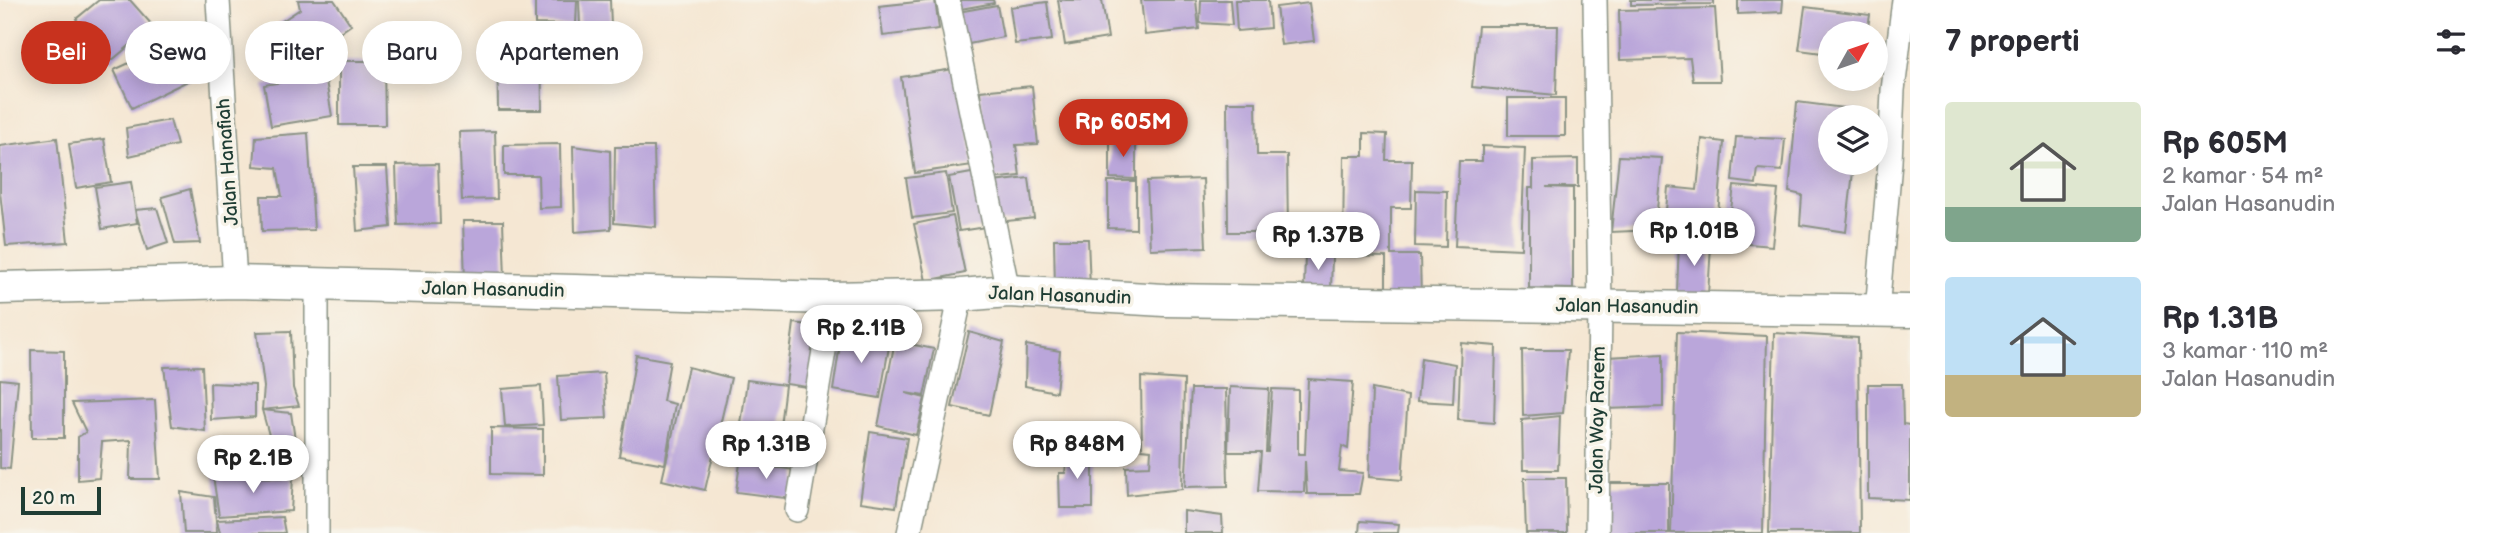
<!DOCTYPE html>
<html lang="id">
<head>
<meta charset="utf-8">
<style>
  :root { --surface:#fff; --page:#f7f7f7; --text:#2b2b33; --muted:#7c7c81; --accent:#c8321e }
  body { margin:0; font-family:"Balsamiq Sans",sans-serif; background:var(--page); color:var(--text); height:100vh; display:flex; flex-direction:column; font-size:26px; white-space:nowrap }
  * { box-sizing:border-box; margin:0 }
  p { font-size:23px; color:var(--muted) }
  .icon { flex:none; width:38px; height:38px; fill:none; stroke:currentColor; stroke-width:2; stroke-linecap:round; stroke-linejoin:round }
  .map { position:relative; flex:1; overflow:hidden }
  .side { display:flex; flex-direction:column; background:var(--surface); width:595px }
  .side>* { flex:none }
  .banner { position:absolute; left:21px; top:21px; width:665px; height:63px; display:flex; gap:14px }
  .needle { width:46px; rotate:50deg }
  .fabs { position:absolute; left:1818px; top:21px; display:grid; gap:14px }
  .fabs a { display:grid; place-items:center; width:70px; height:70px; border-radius:50%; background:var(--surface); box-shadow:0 4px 18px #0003; font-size:35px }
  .scale { position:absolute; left:21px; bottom:18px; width:80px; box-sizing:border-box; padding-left:7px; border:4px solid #1f3d34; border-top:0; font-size:19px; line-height:24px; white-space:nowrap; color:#1f3d34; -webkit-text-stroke:5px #f7f3e8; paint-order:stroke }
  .price { position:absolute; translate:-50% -60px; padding:0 16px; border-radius:24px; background:#fff; color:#222; font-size:23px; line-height:46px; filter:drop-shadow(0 2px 4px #0008) }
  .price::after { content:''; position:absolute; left:50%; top:42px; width:21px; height:16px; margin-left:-10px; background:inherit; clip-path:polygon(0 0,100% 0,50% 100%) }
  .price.active { background:var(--accent); color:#fff }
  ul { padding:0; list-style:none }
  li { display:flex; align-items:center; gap:21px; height:175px; padding:0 35px }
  li span { display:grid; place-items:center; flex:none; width:196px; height:140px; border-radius:7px; color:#555 }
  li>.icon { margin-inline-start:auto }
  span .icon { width:84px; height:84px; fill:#fffc; stroke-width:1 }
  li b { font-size:30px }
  h2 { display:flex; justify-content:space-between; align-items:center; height:84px; padding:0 35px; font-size:30px }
  .tag { padding:0 24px; border-radius:32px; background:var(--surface); box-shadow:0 4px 18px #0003; font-size:24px; line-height:63px }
  .tag.active { background:var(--accent); color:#fff }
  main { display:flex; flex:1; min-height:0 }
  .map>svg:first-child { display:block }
</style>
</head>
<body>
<main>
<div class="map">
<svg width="1910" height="533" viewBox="0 0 1910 533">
  <rect width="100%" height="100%" fill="#f7f3e8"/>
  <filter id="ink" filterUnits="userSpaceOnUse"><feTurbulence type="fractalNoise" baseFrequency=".0143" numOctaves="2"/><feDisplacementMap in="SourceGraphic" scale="14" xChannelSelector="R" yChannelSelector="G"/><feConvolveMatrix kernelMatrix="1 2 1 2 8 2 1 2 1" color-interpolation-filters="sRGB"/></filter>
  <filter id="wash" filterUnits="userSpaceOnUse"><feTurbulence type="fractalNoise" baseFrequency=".00686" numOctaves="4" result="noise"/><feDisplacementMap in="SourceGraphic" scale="28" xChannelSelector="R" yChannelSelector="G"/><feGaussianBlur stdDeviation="1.57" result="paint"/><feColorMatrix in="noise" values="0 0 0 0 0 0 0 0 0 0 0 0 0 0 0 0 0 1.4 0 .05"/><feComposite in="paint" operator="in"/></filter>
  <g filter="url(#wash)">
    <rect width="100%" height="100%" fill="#f5e7d3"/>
    <g id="blocks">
      <path fill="#baa6da" d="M99,0H130L153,26L111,61L76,19Z
        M298,0H334L351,25L294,64L270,29L300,9Z
        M535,0H577L576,25L535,24Z
        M579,0H610L611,26L580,27Z
        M935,0L939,29L883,36L879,6Z
        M953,0H993L994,3L955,10Z
        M1058,0H1102L1108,38L1065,45Z
        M1141,0H1196L1199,29L1145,35Z
        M1201,0H1230L1232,25L1200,23Z
        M1235,0H1268L1270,28L1237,31Z
        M1631,0H1714V4L1631,5Z
        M1738,0H1783L1782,12L1738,14Z
        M1047,2L1052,40L1015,44L1010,7Z
        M1309,3L1314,41L1281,45L1276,7Z
        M997,5L1003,37L964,45L958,12Z
        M1805,7L1870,15L1867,33H1830V54L1799,50Z
        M1715,8L1720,81H1693L1690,58L1620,60L1619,10Z
        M1478,26H1558L1556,95L1472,87Z
        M541,34L542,110H498L497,35Z
        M179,40L196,77L132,108L114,70Z
        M339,61H384L385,125H339Z
        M960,68L973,165L915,173L901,77Z
        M325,75L332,116L271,126L264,85Z
        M1032,86L1038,144L1016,145L1020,176L990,179L980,91Z
        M1508,98H1565V136H1508Z
        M1227,102H1256L1257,155H1287L1288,232H1228Z
        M1797,102L1860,110L1859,117H1830V163H1854L1846,232L1800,225L1802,195L1789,192Z
        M170,120L177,145L129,156L126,128Z
        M495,131L497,199L462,200L459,132Z
        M308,133L314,230L262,231L261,196H282L277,168L254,166L256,137Z
        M1364,133L1387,134L1386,160H1412L1411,208H1391V255H1420L1421,299H1386V257L1343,256L1344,156H1364Z
        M1736,137L1785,139L1782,171L1758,169L1756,184L1732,181Z
        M57,138L68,242L6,246L0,192V146Z
        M104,139L111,182L76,188L69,144Z
        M1110,139H1136V179L1110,178Z
        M1702,139L1724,142L1716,239L1664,235L1668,187L1697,190Z
        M560,144L561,207L539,208L538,175H504V145Z
        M573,146L610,151L611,229L575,232Z
        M1482,146L1525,148L1521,249L1455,246L1459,161H1482Z
        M615,147H654L656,227L614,223Z
        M1619,156L1662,158L1655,230L1611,232Z
        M1578,159V187H1546L1573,188V289L1529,288V188H1533V160Z
        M438,164L440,224L398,225L396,165Z
        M353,167H387L391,227L357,231Z
        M977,172L986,227L959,231L949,177Z
        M946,173L952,213L912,218L906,178Z
        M1029,178L1034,218L998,222L993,182Z
        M1203,179L1206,247L1150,249L1147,181Z
        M1108,181H1136V229L1108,228Z
        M131,182L137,223L102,229L95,187Z
        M1734,186L1778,190L1772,246L1727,242Z
        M190,189L200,243L175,244L162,197Z
        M1416,190L1447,191L1446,247L1415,246Z
        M157,208L168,243L147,250L135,210Z
        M953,216L965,273L926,281L914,224Z
        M463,221H503L505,279L465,280Z
        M1054,239H1088L1090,288L1055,289Z
        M1679,242L1711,245L1708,295L1677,292Z
        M1305,254L1332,255L1331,290H1304Z
        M794,323L822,327L814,388L786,384Z
        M291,331L293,388L299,406L262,410L264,387L257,332Z
        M842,332L890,341L880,398L833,390Z
        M969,332L1004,342L989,415L952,407Z
        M1677,332L1767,336L1763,533H1671Z
        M1774,333L1858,338L1860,533H1769Z
        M895,341L934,349L924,396L906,393L925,398L916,435L878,426Z
        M1461,343L1496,346L1494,423L1458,420Z
        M1026,345L1060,351L1056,392L1025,386Z
        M31,350L64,351V438H32Z
        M1522,350H1568L1563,413L1523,416Z
        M1663,354V407L1605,409L1607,357Z
        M636,355L670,361L663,401L675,404L665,464L619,456Z
        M1421,358L1455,364L1453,403L1417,401Z
        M202,366L205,431L172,426L164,367Z
        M688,367L731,378L705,490L662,480Z
        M604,373L607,418L561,420L558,376Z
        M1141,377L1184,380L1182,489L1127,495L1126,467L1150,466L1151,450L1142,449Z
        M0,379L18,381L10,469L0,468Z
        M1308,379L1353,382L1348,449L1342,446L1339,471L1363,473L1359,494H1307L1305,461L1304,492L1258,491L1261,452H1228L1230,387L1269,389L1266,452H1268L1272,389L1298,390V454H1305Z
        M747,380L785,385L776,459L737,454Z
        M210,383L255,385V417L211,420Z
        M1868,384H1902L1903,424L1910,425V500L1868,498Z
        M541,386L543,425L505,427L502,389Z
        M1191,389H1226L1228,486L1185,487Z
        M1372,389L1408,396L1402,480L1369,477Z
        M155,400L160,479H130L131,440L102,442L99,478L78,480V437L86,432L72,403Z
        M262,410L291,413L296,446L274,453Z
        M1560,416L1558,470H1523L1522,420Z
        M491,428L543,429V475L491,474Z
        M870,432L907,438L896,507L860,502Z
        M1068,450L1093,452V508H1060L1059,473H1065Z
        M740,463L796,470L793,499L736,492Z
        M213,476L293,478L291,511L219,516Z
        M1524,478H1566L1567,533H1526Z
        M1604,483H1669V533H1605Z
        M181,492L214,497L217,533H184Z
        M1184,511L1222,516L1223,533H1184Z
        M282,517L285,533H220L217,520Z
        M1360,521L1399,524L1398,533H1359Z"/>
    </g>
  </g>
  <g filter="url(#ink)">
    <use href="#blocks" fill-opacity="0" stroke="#8a9284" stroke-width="2"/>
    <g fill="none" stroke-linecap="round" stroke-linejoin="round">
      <defs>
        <path id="street" d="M218,0L235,282
          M948,0L1008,291
          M1595,0L1600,306L1597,533
          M1877,311L1890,162L1893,90L1904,0
          M797,510L833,298
          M317,533V285
          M909,533L961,295"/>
        <path id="secondary" d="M0,288L235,282L833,298L961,295L1008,291L1164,300L1910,311"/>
      </defs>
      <use href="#street" stroke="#8a9284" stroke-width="26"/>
      <use href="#secondary" stroke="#8a9284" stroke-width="35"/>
      <use href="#street" stroke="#fff" stroke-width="23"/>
      <use href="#secondary" stroke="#fff" stroke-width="32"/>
    </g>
  </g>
  <g text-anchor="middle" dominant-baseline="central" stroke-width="7" stroke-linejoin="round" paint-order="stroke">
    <g font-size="19" fill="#1f3d34" stroke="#f7f3e8">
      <text transform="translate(228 162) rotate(-94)">Jalan Hanafiah</text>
      <text transform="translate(493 290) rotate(1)">Jalan Hasanudin</text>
      <text transform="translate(1060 296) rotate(2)">Jalan Hasanudin</text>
      <text transform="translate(1627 307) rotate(1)">Jalan Hasanudin</text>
      <text transform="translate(1598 420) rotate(-89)">Jalan Way Rarem</text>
    </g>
  </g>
</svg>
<div class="fabs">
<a><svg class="needle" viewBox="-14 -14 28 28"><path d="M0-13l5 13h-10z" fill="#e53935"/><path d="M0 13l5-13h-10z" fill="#7c7c81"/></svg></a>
<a><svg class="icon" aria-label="layers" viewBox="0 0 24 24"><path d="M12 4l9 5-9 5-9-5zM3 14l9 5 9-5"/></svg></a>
</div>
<div class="scale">20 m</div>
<b class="price active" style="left:1123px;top:159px">Rp 605M</b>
<b class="price" style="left:1694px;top:268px">Rp 1.01B</b>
<b class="price" style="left:1318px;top:272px">Rp 1.37B</b>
<b class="price" style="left:861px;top:365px">Rp 2.11B</b>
<b class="price" style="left:766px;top:481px">Rp 1.31B</b>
<b class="price" style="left:1077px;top:481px">Rp 848M</b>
<b class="price" style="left:253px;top:495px">Rp 2.1B</b>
<div class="banner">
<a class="tag active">Beli</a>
<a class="tag">Sewa</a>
<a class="tag">Filter</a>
<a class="tag">Baru</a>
<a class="tag">Apartemen</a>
</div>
</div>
<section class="side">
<h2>7 properti<svg class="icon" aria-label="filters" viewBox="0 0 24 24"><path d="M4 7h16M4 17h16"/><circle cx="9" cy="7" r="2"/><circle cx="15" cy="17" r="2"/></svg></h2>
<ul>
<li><span style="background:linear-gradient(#dfe7d0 75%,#7fa58c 0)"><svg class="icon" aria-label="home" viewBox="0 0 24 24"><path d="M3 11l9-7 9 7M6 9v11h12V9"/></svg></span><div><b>Rp 605M</b><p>2 kamar · 54 m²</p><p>Jalan Hasanudin</p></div></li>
<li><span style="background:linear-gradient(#bfe0f5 70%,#c2b280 0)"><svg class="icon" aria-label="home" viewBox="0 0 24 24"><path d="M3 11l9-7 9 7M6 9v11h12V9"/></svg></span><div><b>Rp 1.31B</b><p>3 kamar · 110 m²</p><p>Jalan Hasanudin</p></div></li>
</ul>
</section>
</main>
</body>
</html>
